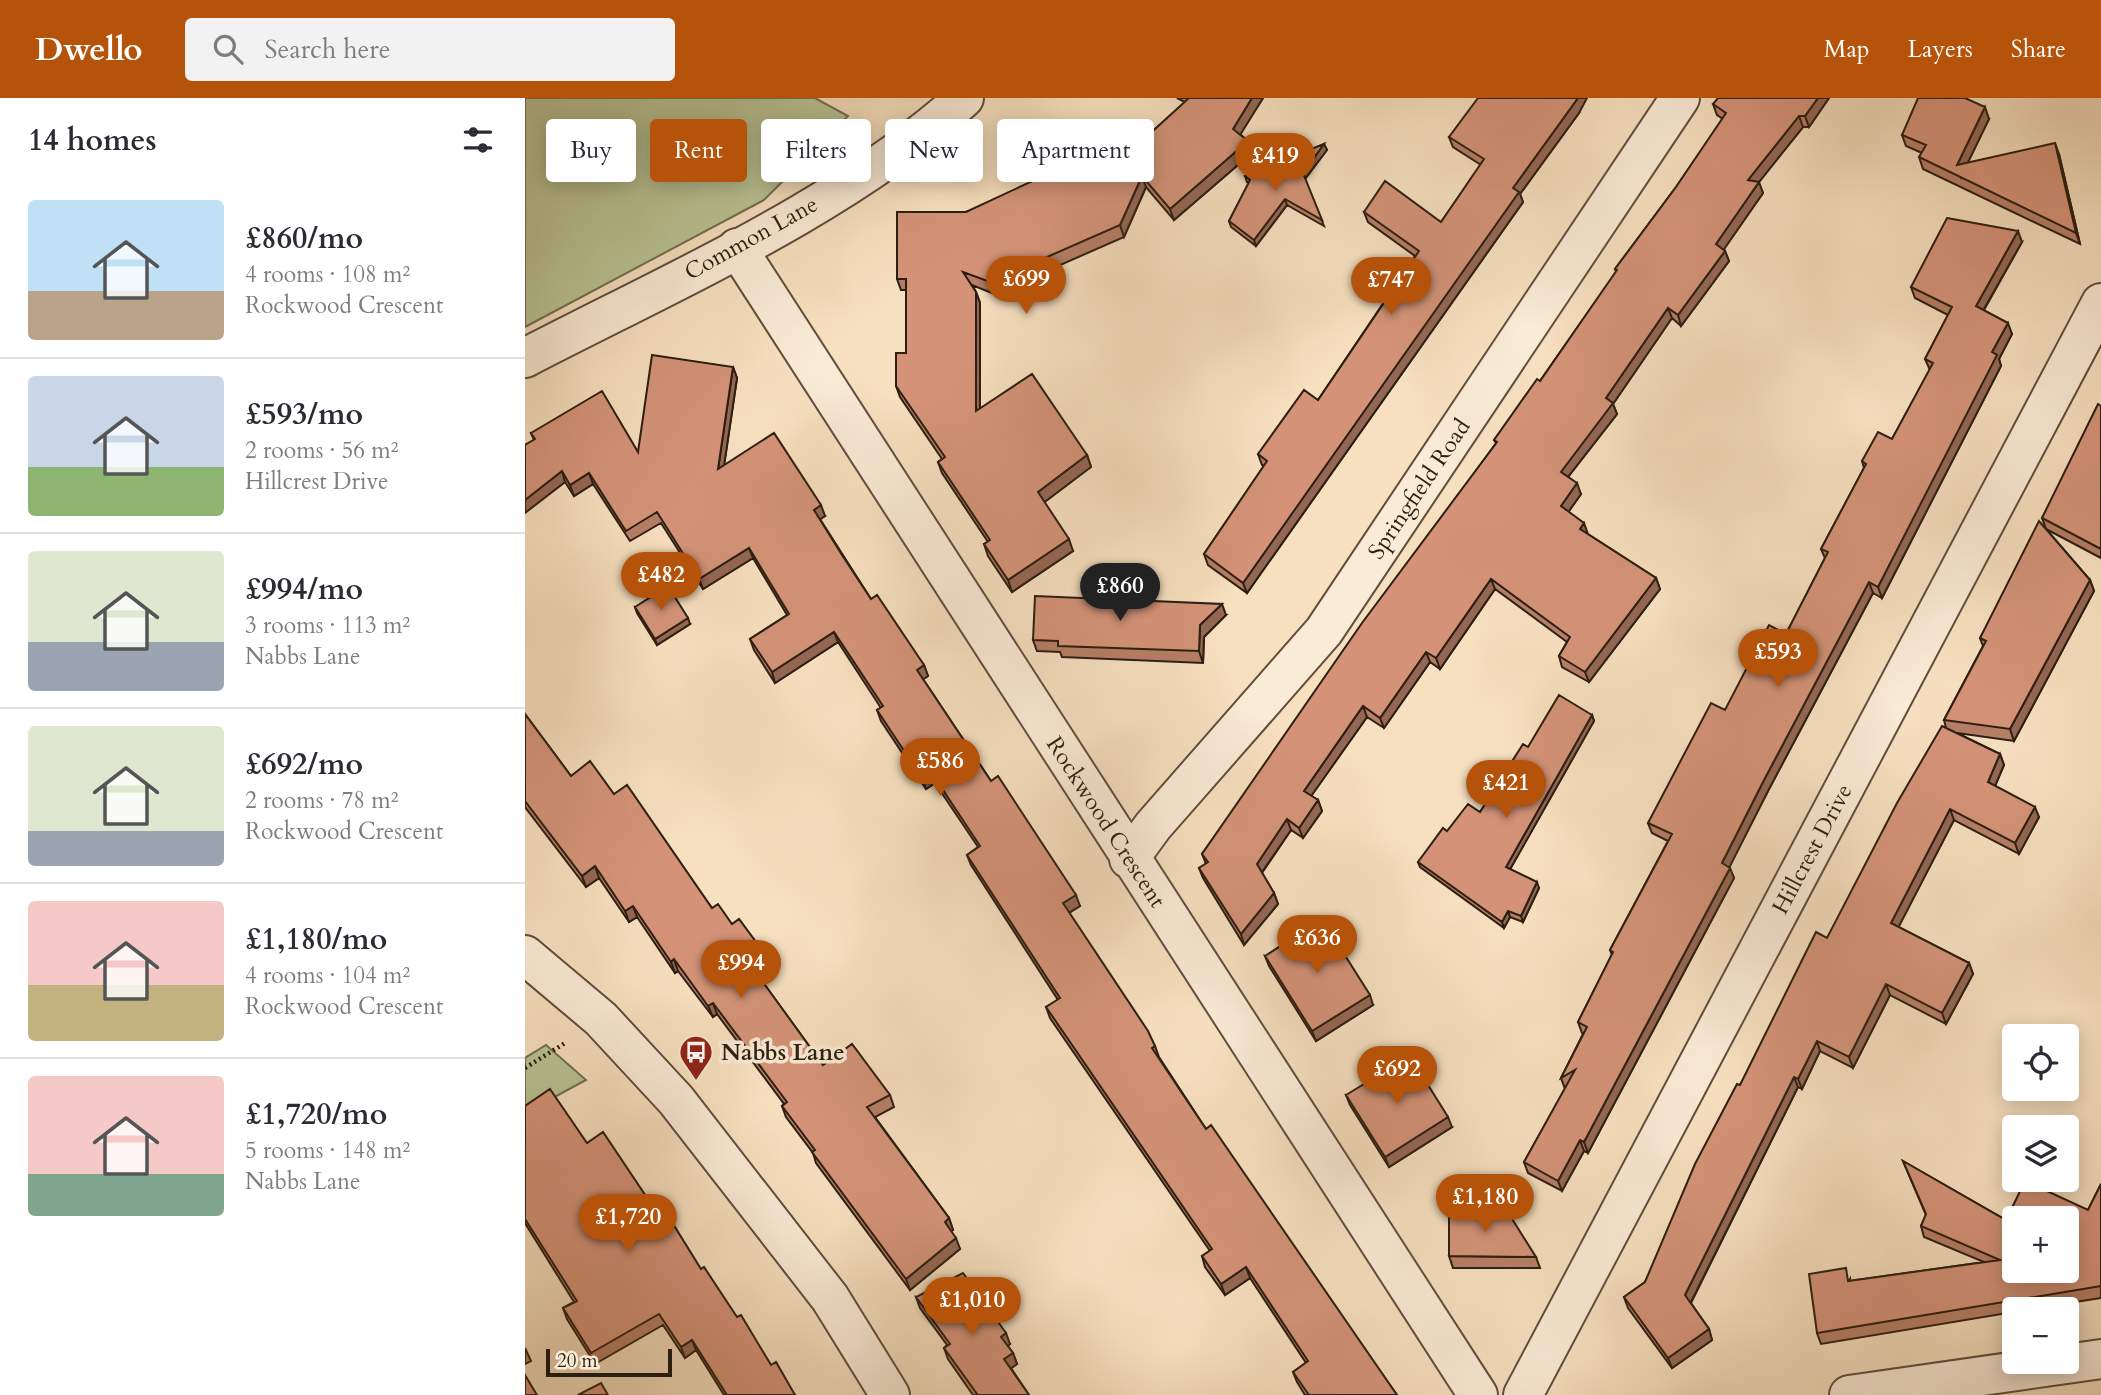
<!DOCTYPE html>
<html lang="en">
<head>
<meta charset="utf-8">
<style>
  :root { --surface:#fff; --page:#f2f2f3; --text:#2b2b33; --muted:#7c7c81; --line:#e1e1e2; --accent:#b45309 }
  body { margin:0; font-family:Cardo,serif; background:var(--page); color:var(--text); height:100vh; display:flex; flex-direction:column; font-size:26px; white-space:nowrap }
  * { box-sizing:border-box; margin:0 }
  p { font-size:23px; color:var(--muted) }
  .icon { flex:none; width:38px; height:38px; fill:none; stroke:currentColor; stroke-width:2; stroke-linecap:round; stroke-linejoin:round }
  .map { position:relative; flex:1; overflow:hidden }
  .panel { display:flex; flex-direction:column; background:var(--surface); width:525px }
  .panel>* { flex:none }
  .guide { position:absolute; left:21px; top:21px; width:665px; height:63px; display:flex; gap:14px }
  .fabs { position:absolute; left:1477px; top:926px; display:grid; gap:14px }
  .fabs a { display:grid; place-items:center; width:77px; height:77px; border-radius:7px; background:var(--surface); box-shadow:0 4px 18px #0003; font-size:35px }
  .scale { position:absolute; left:21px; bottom:18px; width:126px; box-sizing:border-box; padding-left:7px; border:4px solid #2c1e11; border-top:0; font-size:19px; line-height:24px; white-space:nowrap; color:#2c1e11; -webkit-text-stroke:5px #faebd6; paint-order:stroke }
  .price { position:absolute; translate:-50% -60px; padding:0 16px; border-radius:24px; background:var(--accent); color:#fff; font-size:23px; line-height:46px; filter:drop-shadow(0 2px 4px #0008) }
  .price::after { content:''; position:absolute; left:50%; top:42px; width:21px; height:16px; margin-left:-10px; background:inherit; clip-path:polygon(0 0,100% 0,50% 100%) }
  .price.on { background:#222; color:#fff }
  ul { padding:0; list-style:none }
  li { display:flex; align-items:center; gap:21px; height:175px; padding:0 28px }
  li+li { border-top:2px solid var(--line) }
  li span { display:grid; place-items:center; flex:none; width:196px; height:140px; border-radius:7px; color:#555 }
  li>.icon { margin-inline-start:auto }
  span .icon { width:84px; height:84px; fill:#fffc; stroke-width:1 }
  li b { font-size:30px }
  h2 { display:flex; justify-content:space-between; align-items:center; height:84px; padding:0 28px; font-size:30px }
  .chip { padding:0 24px; border-radius:7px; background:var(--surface); box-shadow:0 4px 18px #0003; font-size:24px; line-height:63px }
  .chip.on { background:var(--accent); color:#fff }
  header { display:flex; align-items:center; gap:42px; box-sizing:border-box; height:98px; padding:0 35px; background:var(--accent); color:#fff }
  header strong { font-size:33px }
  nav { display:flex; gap:38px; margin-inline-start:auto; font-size:24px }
  .search { width:490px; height:63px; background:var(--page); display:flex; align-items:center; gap:18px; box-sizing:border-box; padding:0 24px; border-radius:7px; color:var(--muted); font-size:26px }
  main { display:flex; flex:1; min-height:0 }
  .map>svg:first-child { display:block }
</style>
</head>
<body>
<header>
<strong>Dwello</strong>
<div class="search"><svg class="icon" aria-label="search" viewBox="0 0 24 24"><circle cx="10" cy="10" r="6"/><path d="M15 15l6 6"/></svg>Search here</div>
<nav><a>Map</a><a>Layers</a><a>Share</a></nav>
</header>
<main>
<section class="panel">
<h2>14 homes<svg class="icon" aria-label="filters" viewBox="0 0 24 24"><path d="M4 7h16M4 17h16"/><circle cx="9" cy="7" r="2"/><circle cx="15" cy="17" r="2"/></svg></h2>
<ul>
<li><span style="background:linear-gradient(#bfe0f5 65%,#b9a48a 0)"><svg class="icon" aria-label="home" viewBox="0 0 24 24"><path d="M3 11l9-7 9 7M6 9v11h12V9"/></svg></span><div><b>£860/mo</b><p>4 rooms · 108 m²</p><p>Rockwood Crescent</p></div></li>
<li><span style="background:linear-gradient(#c9d6e8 65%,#8fb573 0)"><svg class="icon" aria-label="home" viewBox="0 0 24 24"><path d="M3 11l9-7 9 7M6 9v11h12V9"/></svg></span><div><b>£593/mo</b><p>2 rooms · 56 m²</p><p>Hillcrest Drive</p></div></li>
<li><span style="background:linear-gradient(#dfe7d0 65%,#9aa5b1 0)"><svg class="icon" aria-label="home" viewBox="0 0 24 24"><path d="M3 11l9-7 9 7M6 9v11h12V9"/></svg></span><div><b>£994/mo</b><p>3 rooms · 113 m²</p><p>Nabbs Lane</p></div></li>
<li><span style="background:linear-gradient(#dfe7d0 75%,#9aa5b1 0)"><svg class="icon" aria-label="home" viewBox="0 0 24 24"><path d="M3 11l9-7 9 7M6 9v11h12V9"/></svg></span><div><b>£692/mo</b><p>2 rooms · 78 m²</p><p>Rockwood Crescent</p></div></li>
<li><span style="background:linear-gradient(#f6c9c9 60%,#c2b280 0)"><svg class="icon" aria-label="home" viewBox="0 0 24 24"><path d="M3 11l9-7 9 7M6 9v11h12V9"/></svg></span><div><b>£1,180/mo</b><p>4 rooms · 104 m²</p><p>Rockwood Crescent</p></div></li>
<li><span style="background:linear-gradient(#f6c9c9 70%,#7fa58c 0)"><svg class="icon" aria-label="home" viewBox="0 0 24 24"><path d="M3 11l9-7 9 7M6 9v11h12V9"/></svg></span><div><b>£1,720/mo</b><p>5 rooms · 148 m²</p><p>Nabbs Lane</p></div></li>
</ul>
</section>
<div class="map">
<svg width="1576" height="1297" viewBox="0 0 1576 1297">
  <rect width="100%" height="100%" fill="#f7e0c0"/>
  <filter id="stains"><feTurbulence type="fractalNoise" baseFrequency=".00286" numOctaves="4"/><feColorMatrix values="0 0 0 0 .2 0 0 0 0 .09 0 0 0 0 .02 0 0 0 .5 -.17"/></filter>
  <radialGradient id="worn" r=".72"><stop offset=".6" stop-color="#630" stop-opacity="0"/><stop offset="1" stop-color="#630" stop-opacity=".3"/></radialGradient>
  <path fill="#b9c395" stroke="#727053" stroke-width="2" d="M0,0H290L323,18L239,102L0,229Z
    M21,947L61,982L0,1015V960Z"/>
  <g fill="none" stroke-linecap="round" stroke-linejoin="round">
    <defs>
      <path id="minor" d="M212,150L953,1297
        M604,761L628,728L799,533L1155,0
        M998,1297L1576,205
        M1324,1297L1576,1261"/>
      <path id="tertiary" d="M0,260C144,185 319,109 439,0
        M0,857L76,921L151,1002L305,1200L365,1297"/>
    </defs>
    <use href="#minor" stroke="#5f4e3d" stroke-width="42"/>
    <use href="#tertiary" stroke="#5f4e3d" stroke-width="42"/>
    <path stroke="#2c1e11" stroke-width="4.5" stroke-dasharray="2 3.5" stroke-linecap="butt" d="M0,970L40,945"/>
    <use href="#minor" stroke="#faebd6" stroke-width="38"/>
    <use href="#tertiary" stroke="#faebd6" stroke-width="38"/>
  </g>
  <path fill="#b67e67" stroke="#2c1e11" stroke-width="2" d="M652,0H738L715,36L723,43L728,54L649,122L621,89L599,139L469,196L447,187L451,194L455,205V311L562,357L566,369L519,404L548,453L487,494L463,458L459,446L463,444L417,375L413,364L417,361L375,299L371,288L381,255V192H376L372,181L441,114L596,62L660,4Z
    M1304,0L1284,29H1278L1233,84L1238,95L1198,152L1200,153L1204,163L1156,228L1147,220L1088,306L1092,316L1043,379L1056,396L1043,414L1063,436L1131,480L1135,491L1064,584L1037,569L1034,558L1042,544L970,491L915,571L905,564L859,630L842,619L786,698L793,702L797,713L778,740L766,732L737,775L749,795L753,806L719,847L678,780L674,770L681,766L677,756L971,345L969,342L1015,283L1091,174L1090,171L1151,89L1198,21L1192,17L1188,6Z
    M1054,15L995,96L998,104L722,495L683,467L679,456L739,368L737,367L733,356L793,302L890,158L843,124L839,114L916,124L956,67L928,49L924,39Z
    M1464,21L1442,65L1534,56L1555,146L1398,71L1394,59L1397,55L1381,48L1377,37Z
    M799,46L802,52L780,81L799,128L762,107L731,148L706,129L704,123L724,85L722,84L720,78Z
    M1497,144L1459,212L1487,236L1474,261L1476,268L1357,500L1348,495L1243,693L1204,769L1209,780L1063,1055L1059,1053L1037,1093L1003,1075L999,1064L1040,991L1036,980L1058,936L1057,935L1053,924L1087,857L1085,852L1143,743L1127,735L1123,725L1200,612L1261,536L1300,460L1296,451L1339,370L1337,363L1367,341L1405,272L1400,261L1423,217L1390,200L1386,189Z
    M208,269L212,280L199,367L300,418L295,421L346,501L399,567L403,578L398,581L466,683L555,808L544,815L630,948L634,959L681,1031L872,1297H780L772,1284L768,1274L781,1265L725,1180L700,1197L680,1169L677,1158L685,1153L525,920L521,909L533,902L446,767L442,757L453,749L410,685L401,691L356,623L352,612L356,610L313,544L250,585L229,552L225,541L262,517L228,460L178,491L136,425L105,443L68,386L49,398L40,384L9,342L6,335L113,354Z
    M1576,308V460L1521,431L1565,482L1569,493L1489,643L1432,635L1475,656L1479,667L1470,688L1514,719L1494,756L1429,722L1373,829L1444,865L1448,876L1421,926L1365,897L1328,970L1295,953L1277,991L1273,989L1166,1205L1184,1231L1187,1242L1147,1270L1103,1210L1099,1199L1120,1184L1215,987L1302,840L1421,630L1419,622L1458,548L1455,540L1521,431L1517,420Z
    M110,509L165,526L132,547L112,515Z
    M701,517L679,539L678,565L537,559L535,554L512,553L508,542Z
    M0,616L46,678L89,696L187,810L234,848L238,859L226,868L298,967L365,997L369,1009L350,1019L424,1120L428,1132L426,1133L435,1151L385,1192L291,1065L288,1055L261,1019L257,1008L259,1006L192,916L188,919L153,873L150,875L112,819L104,824L74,780L61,789L0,709Z
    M1067,617L1069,623L985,771L1014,790L998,824L985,819L979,830L895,769L893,764L922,733L955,714L1003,649Z
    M740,858L848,907L791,943L744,868Z
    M821,997L927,1029L864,1069L825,1007Z
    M0,1008L62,1045L139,1125L176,1171L246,1267L270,1297H199L171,1252L160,1260L138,1227L70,1266L42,1221L38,1210L49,1204L0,1125Z
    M1378,1063L1481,1122L1563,1112L1576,1086V1200L1505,1211H1489V1214L1296,1246L1292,1235L1325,1181V1183L1459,1164L1399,1139L1396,1128L1401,1117Z
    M924,1158L1011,1159L1015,1170H928Z
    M391,1199L485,1246L483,1248L488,1255L492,1266L486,1270L504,1297H448L423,1261L419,1250L422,1247L395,1210Z
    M0,1250L6,1263L0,1266Z"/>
  <path fill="#946754" stroke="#2c1e11" stroke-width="2" d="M727,0H738L712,42L708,31Z
    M1053,0H1062L1054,15L995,96L998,104L722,495L718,485L988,90Z
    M1293,0H1304L1284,29L1280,18Z
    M1460,9L1464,21L1436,79L1432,67Z
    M1274,18L1278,29L1227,93L1223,82Z
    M723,43L728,54L649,122L645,111Z
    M1530,45L1534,56L1555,146L1551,135Z
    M799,46L802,52L780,81L778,75Z
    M617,78L621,89L599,139L595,127Z
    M1234,84L1238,95L1195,157L1191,146Z
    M760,101L762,107L731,148L729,142Z
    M1493,133L1497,144L1455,218L1451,208Z
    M1200,153L1204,163L1156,228L1153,217Z
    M451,194L455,205V324L451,313Z
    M1143,210L1147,220L1088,306L1092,316L1039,384L1036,374L1081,300Z
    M1483,225L1487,236L1474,261L1476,268L1357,500L1353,489L1467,254Z
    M208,269L212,280L197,382L193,371Z
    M562,357L566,369L517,406L513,394Z
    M37,373L40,384L0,415V402Z
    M64,375L68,386L49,398L45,387Z
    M1052,385L1056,396L1040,419L1036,408Z
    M296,407L300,418L293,423L289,412Z
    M1059,425L1063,436L1055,431Z
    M544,441L548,453L487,494L483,482Z
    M224,450L228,460L178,491L174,481Z
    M1131,480L1135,491L1064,584L1060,574Z
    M966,481L970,491L915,571L911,560Z
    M1565,482L1569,493L1489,643L1485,631Z
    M1344,484L1348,495L1243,693L1201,776L1197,765L1239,682Z
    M697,506L701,517L679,539L678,565L674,553L675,527Z
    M163,520L165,526L132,547L130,541Z
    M309,534L313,544L250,585L247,574Z
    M901,554L905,564L859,630L855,620Z
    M399,567L403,578L396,583L392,572Z
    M838,608L842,619L782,704L779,693Z
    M1067,617L1069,623L983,775L981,769Z
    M1475,656L1479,667L1467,695L1463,684Z
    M406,674L410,685L401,691L397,680Z
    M793,702L797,713L778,740L774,730Z
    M1510,709L1514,719L1494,756L1490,745Z
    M1425,711L1429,722L1370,836L1366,825Z
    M762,721L766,732L735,777L732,766Z
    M70,768L74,780L61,789L57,778Z
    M1205,770L1209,780L1063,1055L1059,1044Z
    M1012,784L1014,790L998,824L996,818Z
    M749,795L753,806L719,847L716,836Z
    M551,797L555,808L542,816L538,805Z
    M108,808L112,819L104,824L100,813Z
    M983,813L985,819L979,830L977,824Z
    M234,848L238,859L223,870L219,858Z
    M149,861L153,873L150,875L146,864Z
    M1444,865L1448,876L1421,926L1417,915Z
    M1361,886L1365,897L1328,970L1324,959Z
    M845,897L848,907L791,943L787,933Z
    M188,905L192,916L188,919L183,908Z
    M1292,943L1295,953L1277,991L1273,981Z
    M1269,979L1273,989L1164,1208L1160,1197Z
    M923,1019L927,1029L864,1069L860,1059Z
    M1055,1042L1059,1053L1037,1093L1033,1083Z
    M424,1120L428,1132L424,1135L420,1124Z
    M431,1140L435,1151L385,1192L381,1181Z
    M721,1169L725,1180L700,1197L696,1186Z
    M1184,1231L1187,1242L1147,1270L1143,1260Z
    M481,1235L485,1246L480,1250L476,1239Z
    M167,1242L171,1252L160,1260L156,1249Z
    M488,1255L492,1266L484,1272L479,1261Z"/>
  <path fill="#d49378" stroke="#2c1e11" stroke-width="2" fill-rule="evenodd" d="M664,0H727L708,31L723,43L645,111L617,78L595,127L465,184L438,174L451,194V313L507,276L562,357L513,394L544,441L483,482L459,446L465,442L413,364L420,359L371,288V255H381V181H372V114H441L589,45L596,62Z
    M953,0H1053L988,90L994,94L718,485L679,456L742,363L733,356L779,292L793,302L894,153L839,114L860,83L916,124L959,61L924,39Z
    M1193,0H1293L1280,18H1274L1223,82L1234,84L1191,146L1200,153L1153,217L1143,210L1081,300L1088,305L1036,374L1052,385L1036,408L1059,425L1055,431L1131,480L1060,574L1034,558L1045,539L966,481L911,560L901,554L855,620L838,608L779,693L793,702L774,730L762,721L732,766L749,795L716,836L674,770L683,764L677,756L837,525L972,344L969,342L1012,281L1015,283L1092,172L1090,171L1151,89L1201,15L1188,6Z
    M1393,0H1440L1460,9L1432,67L1530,45L1551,135L1394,59L1401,47L1377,37Z
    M799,46L778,75L797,122L760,101L729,142L704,123L725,82L720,78Z
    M1422,120L1493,133L1451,208L1483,225L1467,254L1472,257L1353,489L1344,484L1239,682L1197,765L1205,770L1059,1044L1055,1042L1033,1083L999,1064L1050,972L1036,980L1062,929L1053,924L1088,854L1085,852L1147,736L1123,725L1186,605L1200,612L1244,527L1261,536L1303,454L1296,451L1341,366L1337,363L1353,334L1367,341L1408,265L1400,261L1427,209L1386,189Z
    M127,257L208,269L193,371L249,335L296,407L289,412L317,457L346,501L352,497L399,567L392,572L466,683L473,678L551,797L538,805L623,933L630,948L627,950L681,1031L686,1027L872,1297H784L768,1274L783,1263L721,1169L696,1186L677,1158L687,1151L521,909L535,900L442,757L455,748L406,674L397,680L352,612L358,608L309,534L247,574L225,541L264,516L224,450L174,481L132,414L101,433L64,375L45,387L37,373L0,402V347L10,341L6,335L77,293L113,354Z
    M1573,306L1576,308V451L1517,420Z
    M1514,423L1565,482L1485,631L1419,622L1461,543L1455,540Z
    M143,488L163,520L130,541L110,509Z
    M510,498L697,506L675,527L674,553L533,548V543L508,542Z
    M1034,597L1067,617L981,769L1012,784L996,818L983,813L977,824L893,764L918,730L922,733L943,706L955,714L998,646L1003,649Z
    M0,616L46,678L65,663L89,696L102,687L187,810L193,806L207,826L214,821L234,848L219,858L298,967L327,946L365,997L342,1009L424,1120L420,1124L431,1140L381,1181L287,1054L290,1052L257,1008L262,1004L188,905L183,908L149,861L146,864L108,808L100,813L70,768L57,778L0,703Z
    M1417,628L1475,656L1463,684L1510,709L1490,745L1425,711L1366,825L1444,865L1417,915L1361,886L1324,959L1292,943L1273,981L1269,979L1160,1197L1184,1231L1143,1260L1099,1199L1120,1184L1170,1066L1212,986L1215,987L1291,834L1302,840L1372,705Z
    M797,821L845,897L787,933L740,858Z
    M885,958L923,1019L860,1059L821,997Z
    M25,991L62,1045L78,1034L139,1125L145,1121L176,1171L179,1169L212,1219L216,1217L246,1267L251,1264L270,1297H202L167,1242L156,1249L134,1216L66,1255L38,1210L52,1203L0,1121V1008Z
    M1378,1063L1481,1122L1500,1083L1563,1112L1576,1086V1188L1292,1235L1284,1176L1321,1170L1323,1183L1475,1162L1396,1128L1401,1116ZM1489,1120H1542V1172H1489Z
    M979,1108L1011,1159L924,1158V1110Z
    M438,1175L481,1235L476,1239L488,1255L479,1261L504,1297H451L452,1296L419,1250L425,1246L391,1199Z
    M0,1277L12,1297H0Z
    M76,1285L83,1297H53Z"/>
  <defs>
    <symbol id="bus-pin" viewBox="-11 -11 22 30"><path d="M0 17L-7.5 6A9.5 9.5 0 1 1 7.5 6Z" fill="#8f2418" stroke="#faebd6"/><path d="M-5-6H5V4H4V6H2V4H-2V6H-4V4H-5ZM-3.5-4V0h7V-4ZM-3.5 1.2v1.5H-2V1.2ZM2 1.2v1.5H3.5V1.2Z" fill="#fff"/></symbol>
  </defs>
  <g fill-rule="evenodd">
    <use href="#bus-pin" x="152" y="935" width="38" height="52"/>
  </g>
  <g text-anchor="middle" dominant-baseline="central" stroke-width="7" stroke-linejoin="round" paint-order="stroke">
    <g font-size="23" fill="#2c1e11" stroke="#faebd6">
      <text transform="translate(226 140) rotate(-29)">Common Lane</text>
      <text transform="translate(894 391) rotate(-56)">Springfield Road</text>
      <text transform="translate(581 724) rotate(57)">Rockwood Crescent</text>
      <text transform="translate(1287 751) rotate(-62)">Hillcrest Drive</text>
    </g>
    <g font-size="23" font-weight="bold" fill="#2c1e11" stroke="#faebd6" text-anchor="start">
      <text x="196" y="954">Nabbs Lane</text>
    </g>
  </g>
  <rect width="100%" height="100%" filter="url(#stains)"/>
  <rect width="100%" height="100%" fill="url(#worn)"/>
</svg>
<div class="fabs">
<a><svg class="icon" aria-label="locate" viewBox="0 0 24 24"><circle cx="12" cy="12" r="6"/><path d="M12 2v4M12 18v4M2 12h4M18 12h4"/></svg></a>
<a><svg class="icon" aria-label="layers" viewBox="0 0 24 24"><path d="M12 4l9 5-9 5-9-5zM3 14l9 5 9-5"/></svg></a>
<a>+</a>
<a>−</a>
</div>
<div class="scale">20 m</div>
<b class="price" style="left:750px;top:95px">£419</b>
<b class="price" style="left:501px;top:218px">£699</b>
<b class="price" style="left:866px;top:219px">£747</b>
<b class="price" style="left:136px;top:514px">£482</b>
<b class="price on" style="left:595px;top:525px">£860</b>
<b class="price" style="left:1253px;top:591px">£593</b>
<b class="price" style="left:415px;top:700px">£586</b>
<b class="price" style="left:981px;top:722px">£421</b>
<b class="price" style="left:792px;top:877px">£636</b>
<b class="price" style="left:216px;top:902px">£994</b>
<b class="price" style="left:872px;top:1008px">£692</b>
<b class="price" style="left:960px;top:1136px">£1,180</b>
<b class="price" style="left:103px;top:1156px">£1,720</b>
<b class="price" style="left:447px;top:1239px">£1,010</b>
<div class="guide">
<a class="chip">Buy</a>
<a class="chip on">Rent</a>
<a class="chip">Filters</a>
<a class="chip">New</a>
<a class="chip">Apartment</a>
</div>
</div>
</main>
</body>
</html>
